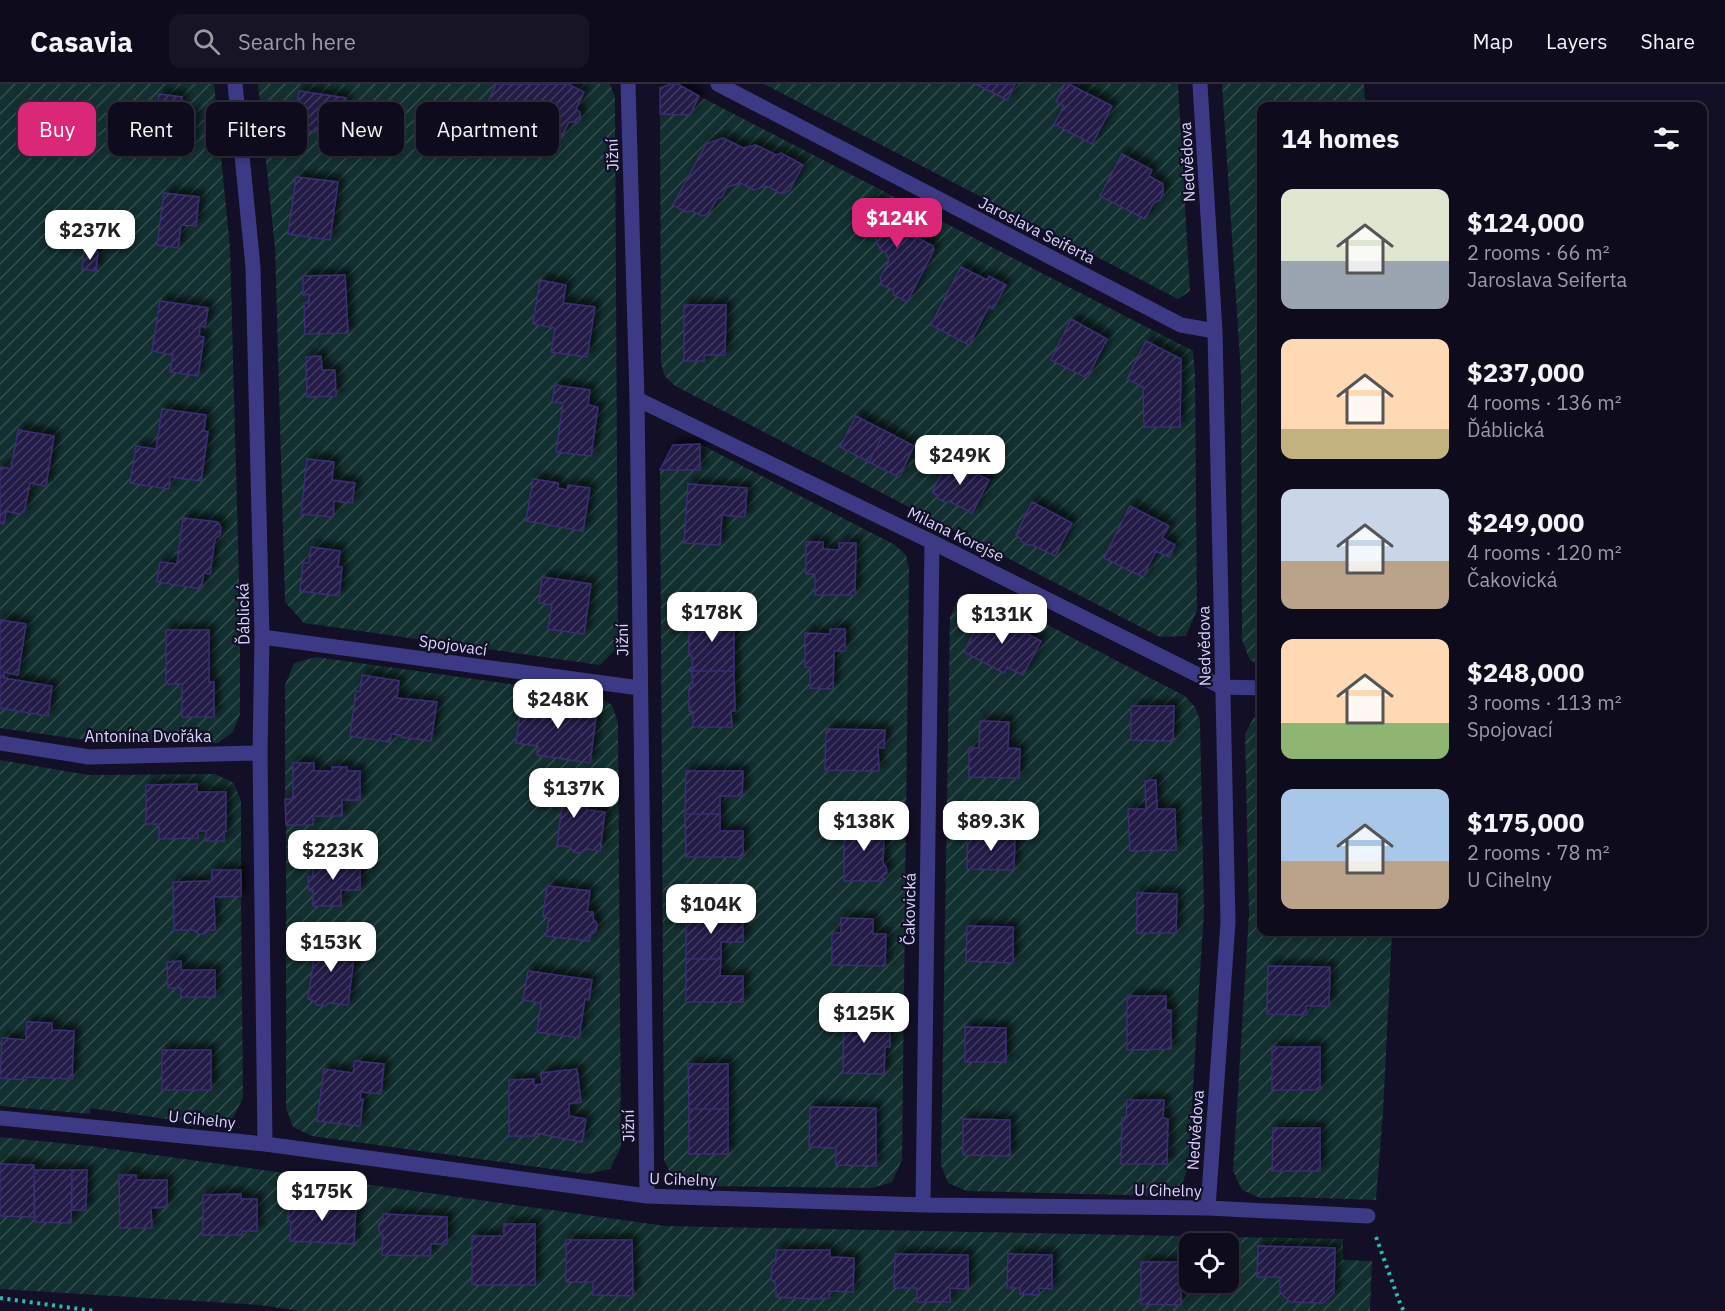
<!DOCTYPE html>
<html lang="en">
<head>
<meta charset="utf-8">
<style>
  :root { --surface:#0e0b1c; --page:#171425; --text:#f1f3f6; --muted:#9b9ba3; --line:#2e2b3b; --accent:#db2777 }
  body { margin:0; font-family:"IBM Plex Sans",sans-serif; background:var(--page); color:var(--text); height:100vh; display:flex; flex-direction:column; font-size:22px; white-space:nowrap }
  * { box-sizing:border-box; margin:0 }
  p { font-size:20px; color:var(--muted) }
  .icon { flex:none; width:33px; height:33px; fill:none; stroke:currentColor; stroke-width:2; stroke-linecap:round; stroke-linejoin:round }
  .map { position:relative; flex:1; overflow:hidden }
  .drawer { position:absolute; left:1257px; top:18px; width:450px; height:834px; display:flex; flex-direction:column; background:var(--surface); border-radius:12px; box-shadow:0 3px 9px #0003,0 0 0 2px var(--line) }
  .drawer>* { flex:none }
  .banner { position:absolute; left:18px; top:18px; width:570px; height:54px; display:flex; gap:12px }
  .tools { position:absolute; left:1179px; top:1149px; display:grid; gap:12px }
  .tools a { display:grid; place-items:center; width:60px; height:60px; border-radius:12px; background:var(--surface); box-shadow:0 3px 9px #0003,0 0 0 2px var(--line); font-size:30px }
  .price { position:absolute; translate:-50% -51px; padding:0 14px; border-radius:12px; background:#fff; color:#222; font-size:20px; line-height:39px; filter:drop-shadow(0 2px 3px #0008) }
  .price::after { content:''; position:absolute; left:50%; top:36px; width:18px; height:14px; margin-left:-9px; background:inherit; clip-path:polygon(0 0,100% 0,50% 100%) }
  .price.selected { background:var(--accent); color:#fff }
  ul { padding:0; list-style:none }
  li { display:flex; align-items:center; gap:18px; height:150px; padding:0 24px }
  li span { display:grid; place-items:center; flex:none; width:168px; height:120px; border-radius:12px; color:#555 }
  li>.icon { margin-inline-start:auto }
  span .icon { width:72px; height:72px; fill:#fffc; stroke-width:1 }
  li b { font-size:26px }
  h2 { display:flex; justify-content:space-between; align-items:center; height:72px; padding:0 24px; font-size:26px }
  .pill { padding:0 21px; border-radius:12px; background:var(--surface); box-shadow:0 3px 9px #0003,0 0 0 2px var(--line); font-size:21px; line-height:54px }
  .pill.selected { background:var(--accent); color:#fff }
  header { display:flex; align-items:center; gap:36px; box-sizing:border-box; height:84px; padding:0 30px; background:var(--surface); border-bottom:2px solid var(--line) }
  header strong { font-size:28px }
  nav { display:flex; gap:33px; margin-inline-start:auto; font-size:21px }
  .search { width:420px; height:54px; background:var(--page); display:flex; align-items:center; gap:15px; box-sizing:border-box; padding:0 21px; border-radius:12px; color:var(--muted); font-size:22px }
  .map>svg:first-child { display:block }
</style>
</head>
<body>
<header>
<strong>Casavia</strong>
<div class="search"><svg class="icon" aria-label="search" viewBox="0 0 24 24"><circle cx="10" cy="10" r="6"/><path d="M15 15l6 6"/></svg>Search here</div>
<nav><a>Map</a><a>Layers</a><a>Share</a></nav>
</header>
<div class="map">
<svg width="1725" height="1227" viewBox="0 0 1725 1227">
  <defs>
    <pattern id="garden-furrows" width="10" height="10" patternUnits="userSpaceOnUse" patternTransform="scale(1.5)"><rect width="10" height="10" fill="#12302f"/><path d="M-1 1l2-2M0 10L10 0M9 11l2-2" fill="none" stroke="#344d4e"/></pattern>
    <pattern id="building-hatch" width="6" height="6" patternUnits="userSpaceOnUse" patternTransform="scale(1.5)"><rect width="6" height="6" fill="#241b47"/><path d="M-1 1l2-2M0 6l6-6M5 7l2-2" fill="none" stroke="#433b63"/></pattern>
    <filter id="shadow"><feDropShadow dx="5.5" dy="-5.5" stdDeviation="3" flood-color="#0009"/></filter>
  </defs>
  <rect width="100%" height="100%" fill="#130f26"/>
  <path fill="url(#garden-furrows)" fill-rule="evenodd" d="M0,0H214L230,164L240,531V630L233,648L218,659L92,657L0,644Z
    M258,0H610L615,13L618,563L600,581L304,539L285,518L275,164Z
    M764,0H1178L1190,207L1178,215Z
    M1222,0H1364L1365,22H1262L1261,582L1250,576L1242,556L1241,291Z
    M699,12L1193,267L1195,290L1197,526L1186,552L1160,553L675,302L664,291L661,278L660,30L690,31Z
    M700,360L895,461L906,471L909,486L902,1076L892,1098L872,1104L691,1102L672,1093L664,1076L660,386H700Z
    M988,510L1185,612L1195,623L1200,636L1204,826L1188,1085L1180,1104L1163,1112L967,1107L948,1099L941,1081L950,533L960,511Z
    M316,573L596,612L612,621L618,639L621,1063L610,1085L587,1090L312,1052L293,1043L286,1024V741H313V732L342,716H360V687H347L346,683H333V687H314V679L293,715H285V601L294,579Z
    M1261,629L1262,848H1392L1383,1029L1376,1116L1290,1113L1260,1114L1242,1106L1233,1087L1249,830L1245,650L1254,633Z
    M0,676L89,691L215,690L234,699L241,717V786H212V797L173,798L175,846H215L214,813L241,812L243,1014L233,1034L208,1041L90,1024V1030L0,1022Z
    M0,1053L90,1062L666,1142L1343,1155V1176L1372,1177L1370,1227H301L259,1221L0,1205ZM1190,1160H1228V1198H1190Z"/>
  <path fill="url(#building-hatch)" stroke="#3b2d73" stroke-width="1.5" filter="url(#shadow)" d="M496,0H568L584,8L576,25L580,28V35L578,38H569L561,54L515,30L509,43L504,41L503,43L489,33L488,35L482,32Z
    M671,0H678L699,12L690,31L660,30V4Z
    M976,0H1015L1007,16Z
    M1065,0H1069L1112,22L1092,60L1054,40L1064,22L1056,18Z
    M299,7L346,14L341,52L323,49L324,44L317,43L316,48L294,44Z
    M159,10L182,13L180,28L195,30L190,68L152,63Z
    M1257,30H1262V69H1259Z
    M723,54L743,64L756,61L776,71L781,69L803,81L789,107L782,110L767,102L754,106L741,99L727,103L722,113L717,115L708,130L702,132L692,127L686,128L673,121L706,60Z
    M1259,69H1262L1261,108Z
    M1122,70L1152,86L1149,92L1163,100V109L1160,116L1154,118L1145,135L1100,112Z
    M296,93L338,98L330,156L288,150Z
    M164,109L199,113L196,142L181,141L178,164L157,161Z
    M872,115L892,125L893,130L910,139L914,152L933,162L934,166L907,218L894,211L893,206L882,201L880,194L889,177L886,169L880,165L875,153L857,143Z
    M84,167L98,168L96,187L82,185Z
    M961,183L987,196L989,192L1006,201L993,225L989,222L969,261L931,241Z
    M345,191L348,249L305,250L304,219H309V210L303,211V192Z
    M540,196L566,201L563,219L595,223L587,273L551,268L555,244L533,240Z
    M160,217L208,224L205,243L200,242L199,252L204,253L198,292L170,288L173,271L152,267Z
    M684,221H726L725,271H704V277H684Z
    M1071,235L1107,255L1087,294L1051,276Z
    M1146,257L1181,275L1180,343H1144L1143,303L1127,295Z
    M321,272L322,286H335L336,312L307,313L306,273Z
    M555,301L590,306L588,321L598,323L591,372L556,368L563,319L552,318Z
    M162,325L206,331L204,347L208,348L201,397L170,393L169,405L130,399L136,362L156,365Z
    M856,332L885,347L869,378L840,363Z
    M18,346L54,352L46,402L30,399L24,428L19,430L6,427L4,440L0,439V383L11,385Z
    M885,347L914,362L899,393L869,378Z
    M700,360V386H660L673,361Z
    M307,375L334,378L332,396L355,399L352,419L334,417L333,433L301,430Z
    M949,375L989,396L972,429L949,417L945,418L938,415L937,411L932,408Z
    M533,395L558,399V404L567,406L568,401L590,404L583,447L526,437Z
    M688,400L747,404L745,433L722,431L720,461L684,459Z
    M1032,418L1072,439L1055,472L1033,461H1028L1022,458L1020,454L1016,451Z
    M1130,422L1169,442L1162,454L1175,461L1169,473L1156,467L1143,493L1104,474Z
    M183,434L218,438L221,444L220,451L215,455L210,490L204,489L201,505L157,498L160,478L177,480Z
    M806,458H823V465L839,466V459H856L855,511H815V490H806Z
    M311,463L340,467L338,483H342L339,512L300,507L303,479H309Z
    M542,493L591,500L584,550L548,545L552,521L539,519Z
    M984,528L1041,557L1023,591L1007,583L1004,589L964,568Z
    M692,531H731V547H734V587H689L693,586L692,572L689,571V547L692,548Z
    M0,536L26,540L18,591L4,588V594L52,602L48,632L0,624Z
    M830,545H845V567H834L833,605L810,604V583H805V549L830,550Z
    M166,546H209V598H214V633H182V600H166Z
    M689,587H734L735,627H731L732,643H693V627H689V603H693L692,588Z
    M362,591L399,597L397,614L437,618L431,657L401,653V651L391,650L390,658L350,652L356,607L360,608Z
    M522,615L597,626L590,679L537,671L538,662L516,659Z
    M1131,622H1174L1173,657L1131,656Z
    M980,637L1009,638L1008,664L1020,665L1019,694L969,693V664H979Z
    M826,645L885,646L884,664L878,663L879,687L825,686Z
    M293,679H314V687H333L332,683H347V687H360V716H342V732H313V741H286L285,715H293Z
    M686,687H743L742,712H720V730H685Z
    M1156,696L1157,725H1175L1176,766L1130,767L1128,725H1146L1145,697Z
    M197,700V708H226V747H224V757H206V747H198V754L159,755V740H146V701Z
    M534,702L596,711L589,712L587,726L605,728L600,767L587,765L581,769L574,768L570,763L557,761L562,722L532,719Z
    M685,730H720V747H743V773H686Z
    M849,736H879V752H884L883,779L886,783L887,789L883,792V797H844V752H848Z
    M968,750L1015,751L1014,786L967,785Z
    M333,773L347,774V778H360V806H341V822H313V806L309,807L308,793H313L312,777H333Z
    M212,786H241V812L214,813L215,846H209L205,850H198L194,846H174L173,798L212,797Z
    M547,802L590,807L587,828H593V834L597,840L596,847L590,852L589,857L546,852L549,834L543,833Z
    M1137,809L1177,810L1176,849H1137Z
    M686,832H743V858H721V875H686Z
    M841,834L873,835V850H886L885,882L832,881V849H841Z
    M967,842L1013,843V879L966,877Z
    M1271,848H1310V850H1271Z
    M317,852L344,857L342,872L354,874L348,921L328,919L325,922L317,921L314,917L308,915Z
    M686,875H721L720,892H743V918H686Z
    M181,877V886H215V913H181V904H168L167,878Z
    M1268,882L1330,883L1329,922H1306V931L1267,930Z
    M528,887L592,896L589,916L585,915L579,954L537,948L541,919L523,916Z
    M1127,912H1166V926H1171V965L1127,966Z
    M844,929H879L878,946H890V963H885L884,990L843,989Z
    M27,938L52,939V946L74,947L72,995L26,993V996L0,994L2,954L26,956Z
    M965,943L1006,944V978H965Z
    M1272,963H1320V1006H1272Z
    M162,966H211V1006H162Z
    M355,977L384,980L381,1010L361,1008L360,1015H363L360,1042L317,1037L324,985L353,989Z
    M688,980H728V1025H689Z
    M577,985L581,1018L569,1020V1032L586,1035L582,1058L535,1049V1052H509V996L534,995V1001L542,1000L541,989Z
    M1127,1016H1164L1163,1034L1168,1035L1167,1080H1121L1122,1034L1126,1033Z
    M810,1023L876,1024V1082L836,1081V1064L809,1063Z
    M689,1025H728V1070H689Z
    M963,1035L1010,1036V1072L963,1071Z
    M1273,1044H1320V1087H1272Z
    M0,1080L34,1081V1133L0,1132Z
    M34,1086H72L71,1139L35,1138Z
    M72,1086H87L86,1126H72Z
    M119,1091H136V1096H167V1123L151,1124L152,1144H120Z
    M241,1110V1115H257V1147H242V1151H203V1111Z
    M292,1117L356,1120L354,1160L290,1157L291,1138L287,1134Z
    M383,1130L447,1133V1160H431L430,1172L382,1171L383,1151L379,1147V1140L383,1136Z
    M504,1140H535V1201H472V1152H504Z
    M566,1156H632L633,1212L593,1211V1198H566Z
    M1258,1162L1335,1164L1334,1209L1323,1219L1290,1218L1280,1208V1193H1257Z
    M776,1166H830V1173L854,1174L853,1208L829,1207V1214L815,1215L776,1213V1200L771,1195L772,1183L776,1179Z
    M895,1170L968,1171V1205L950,1204V1218H917V1204H894Z
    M1008,1170L1052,1171V1205L1039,1204V1211L1020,1210V1204H1007Z
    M1141,1178H1181V1221L1141,1220Z"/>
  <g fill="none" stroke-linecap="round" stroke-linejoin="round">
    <path stroke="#2fb8b0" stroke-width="4" stroke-dasharray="3 4.5" stroke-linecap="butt" d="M1376,1153L1401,1222L1404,1227
      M0,1214L94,1227"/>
    <path stroke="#3d3a85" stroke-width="15" d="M235,0L253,183L262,553L260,669L265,1060
      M628,0L637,315L647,1112
      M718,0L1181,241L1215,247
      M1200,0L1215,247L1228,838L1208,1124
      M637,315L932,458L1222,603L1262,604
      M262,553L640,604
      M0,659L89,673L260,669
      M0,1034L265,1060L647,1112L923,1121L1208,1124L1368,1132
      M923,1121L932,458"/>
  </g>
  <g text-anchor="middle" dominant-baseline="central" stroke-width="4.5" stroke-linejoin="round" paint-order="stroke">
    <g font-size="16" fill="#d9d4ff" stroke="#130f26">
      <text transform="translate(612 71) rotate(-92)">Jižní</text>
      <text transform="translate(1187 78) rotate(-93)">Nedvědova</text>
      <text transform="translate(1037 146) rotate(27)">Jaroslava Seiferta</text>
      <text transform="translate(956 450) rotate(26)">Milana Korejse</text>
      <text transform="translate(243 530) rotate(-91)">Ďáblická</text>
      <text transform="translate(622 556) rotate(-91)">Jižní</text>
      <text transform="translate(453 561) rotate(8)">Spojovací</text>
      <text transform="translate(1204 562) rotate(-91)">Nedvědova</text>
      <text x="148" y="652">Antonína Dvořáka</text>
      <text transform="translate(909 825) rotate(-89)">Čakovická</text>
      <text transform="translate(202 1035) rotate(6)">U Cihelny</text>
      <text transform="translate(628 1042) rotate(-91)">Jižní</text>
      <text transform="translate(1195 1046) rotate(-86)">Nedvědova</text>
      <text transform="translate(683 1095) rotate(2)">U Cihelny</text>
      <text transform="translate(1168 1106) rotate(1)">U Cihelny</text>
    </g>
  </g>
</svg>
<div class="tools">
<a><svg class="icon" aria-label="locate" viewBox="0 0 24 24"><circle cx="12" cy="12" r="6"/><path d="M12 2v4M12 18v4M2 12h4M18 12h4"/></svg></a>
</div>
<b class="price selected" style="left:897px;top:165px">$124K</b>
<b class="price" style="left:90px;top:177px">$237K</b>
<b class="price" style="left:960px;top:402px">$249K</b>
<b class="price" style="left:712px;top:559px">$178K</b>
<b class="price" style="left:1002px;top:561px">$131K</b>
<b class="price" style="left:558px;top:646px">$248K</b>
<b class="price" style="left:574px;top:735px">$137K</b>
<b class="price" style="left:864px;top:768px">$138K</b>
<b class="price" style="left:991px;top:768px">$89.3K</b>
<b class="price" style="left:333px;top:797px">$223K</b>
<b class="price" style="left:711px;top:851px">$104K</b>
<b class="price" style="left:331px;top:889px">$153K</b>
<b class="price" style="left:864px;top:960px">$125K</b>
<b class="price" style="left:322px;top:1138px">$175K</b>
<div class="banner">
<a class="pill selected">Buy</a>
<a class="pill">Rent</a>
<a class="pill">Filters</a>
<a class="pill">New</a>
<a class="pill">Apartment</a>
</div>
<section class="drawer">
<h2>14 homes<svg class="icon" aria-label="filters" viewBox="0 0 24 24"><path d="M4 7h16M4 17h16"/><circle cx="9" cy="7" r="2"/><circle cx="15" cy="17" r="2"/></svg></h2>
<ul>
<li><span style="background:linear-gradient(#dfe7d0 60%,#9aa5b1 0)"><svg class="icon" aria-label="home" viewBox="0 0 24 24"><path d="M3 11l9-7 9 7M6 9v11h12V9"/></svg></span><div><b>$124,000</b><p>2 rooms · 66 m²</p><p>Jaroslava Seiferta</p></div></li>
<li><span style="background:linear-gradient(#ffd9b3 75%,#c2b280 0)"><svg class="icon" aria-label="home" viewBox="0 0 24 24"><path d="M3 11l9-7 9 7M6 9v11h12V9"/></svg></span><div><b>$237,000</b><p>4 rooms · 136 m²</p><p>Ďáblická</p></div></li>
<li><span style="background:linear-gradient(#c9d6e8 60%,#b9a48a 0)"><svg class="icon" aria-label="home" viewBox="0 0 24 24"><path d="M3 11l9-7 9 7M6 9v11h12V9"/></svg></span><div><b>$249,000</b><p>4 rooms · 120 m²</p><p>Čakovická</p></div></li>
<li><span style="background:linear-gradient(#ffd9b3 70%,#8fb573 0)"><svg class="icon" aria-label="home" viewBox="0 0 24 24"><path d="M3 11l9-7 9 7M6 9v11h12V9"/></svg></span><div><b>$248,000</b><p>3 rooms · 113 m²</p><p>Spojovací</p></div></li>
<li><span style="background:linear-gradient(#a9c7e8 60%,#b9a48a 0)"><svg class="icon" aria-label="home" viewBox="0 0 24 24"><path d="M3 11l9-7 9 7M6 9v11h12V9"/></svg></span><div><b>$175,000</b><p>2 rooms · 78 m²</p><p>U Cihelny</p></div></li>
</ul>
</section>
</div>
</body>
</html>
